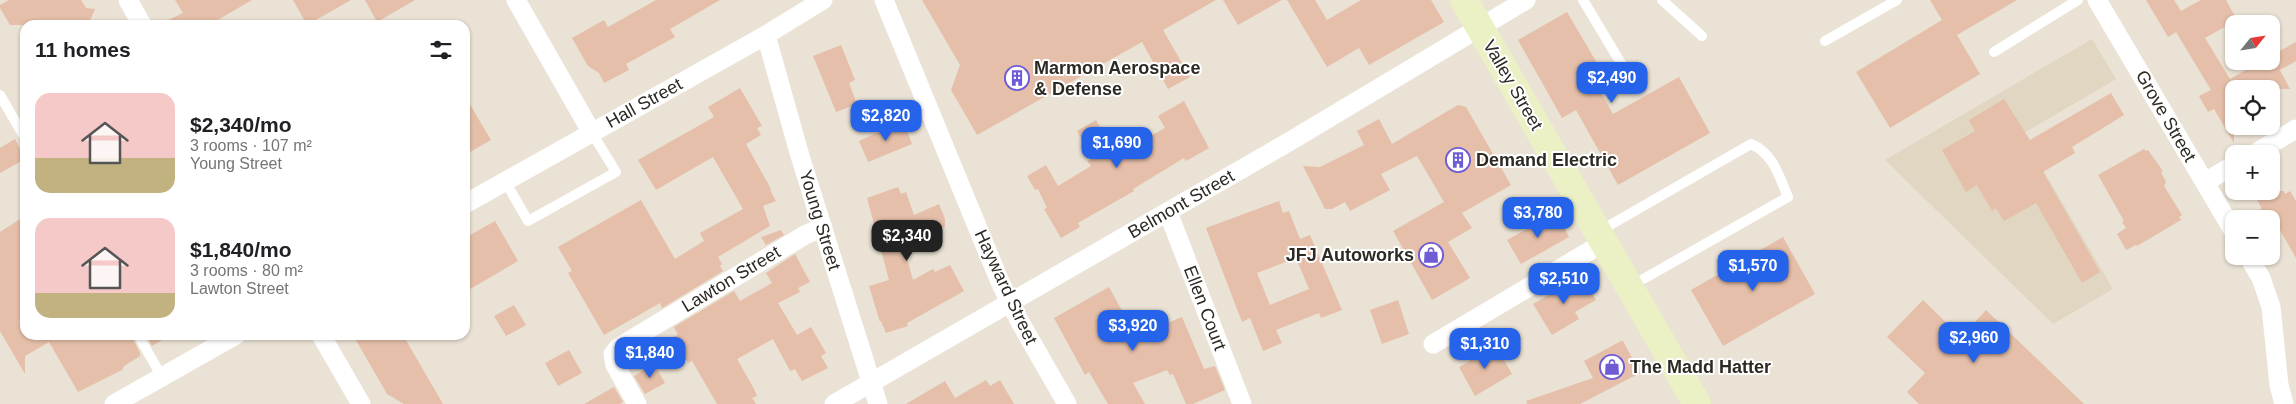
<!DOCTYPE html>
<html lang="en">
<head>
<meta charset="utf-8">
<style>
  :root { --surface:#fff; --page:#f6f6f6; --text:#202124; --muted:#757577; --accent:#2563eb }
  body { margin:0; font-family:Helvetica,sans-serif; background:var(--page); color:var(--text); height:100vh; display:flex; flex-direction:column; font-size:19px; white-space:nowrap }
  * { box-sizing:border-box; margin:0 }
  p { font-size:16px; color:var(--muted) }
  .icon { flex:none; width:28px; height:28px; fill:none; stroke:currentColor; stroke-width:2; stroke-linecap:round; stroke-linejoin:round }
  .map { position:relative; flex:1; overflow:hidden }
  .panel { position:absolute; left:20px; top:20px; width:450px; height:320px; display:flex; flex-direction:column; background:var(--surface); border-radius:15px; box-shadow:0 1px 4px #0004 }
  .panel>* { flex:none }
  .needle { width:32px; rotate:60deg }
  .fabs { position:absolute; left:2225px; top:15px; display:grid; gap:10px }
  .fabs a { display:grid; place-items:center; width:55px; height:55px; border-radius:10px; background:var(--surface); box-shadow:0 1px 4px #0004; font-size:25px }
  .price { position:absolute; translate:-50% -42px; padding:0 11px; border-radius:10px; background:var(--accent); color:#fff; font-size:16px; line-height:32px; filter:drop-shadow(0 1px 2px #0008) }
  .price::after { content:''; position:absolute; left:50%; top:30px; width:15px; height:11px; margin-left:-8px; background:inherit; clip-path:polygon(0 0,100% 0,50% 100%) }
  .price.active { background:#222; color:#fff }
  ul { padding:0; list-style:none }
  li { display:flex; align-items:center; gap:15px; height:125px; padding:0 15px }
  li span { display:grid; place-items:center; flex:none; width:140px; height:100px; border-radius:15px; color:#555 }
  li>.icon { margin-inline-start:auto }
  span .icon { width:60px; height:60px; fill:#fffc; stroke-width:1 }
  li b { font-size:21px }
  h2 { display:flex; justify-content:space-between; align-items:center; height:60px; padding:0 15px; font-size:21px }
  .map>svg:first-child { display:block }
</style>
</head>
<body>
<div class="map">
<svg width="2296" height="404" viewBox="0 0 2296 404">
  <rect width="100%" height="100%" fill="#eae2d4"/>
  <path fill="#e0d6c1" d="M2092,39L2116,79L2022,134L2113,289L2053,324L1885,160Z"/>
  <path fill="#e5bfa9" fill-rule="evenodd" d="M9,0H81L86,8L95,9L88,25H10L0,8V5Z
    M175,0H252L209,25H158L183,13Z
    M293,0H351L307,25Z
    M365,0H415L377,22Z
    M656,0H720L670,29L675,37L626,64L629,70L604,83L599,73L588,66L572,38L604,20L608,27Z
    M922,0H1216L1163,30L1190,77L1168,89L1142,42L977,135L951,90L960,65Z
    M1223,0H1282L1238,25Z
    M1287,0H1315L1327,20L1361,0H1431L1444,22L1369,65L1359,48L1327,67Z
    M1930,0H2017L1957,35L1980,74L1890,128L1856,72L1942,20Z
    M2146,0H2174L2181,11L2201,0H2226L2237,20L2205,38L2230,79L2261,61H2271V56L2296,42V61L2280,70L2290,89H2234V143L2214,109L2208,112L2199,96L2211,90L2176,32L2168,37Z
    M1567,12L1597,63L1587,69L1613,114L1679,77L1710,133L1618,185L1576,110L1562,118L1518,40Z
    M841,45L855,80L849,83L857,104L836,112L813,56Z
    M740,88L762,126L757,128L761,135L746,144L771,189L770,190L776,201L763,206L770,226L718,257L722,264L720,266L723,271L662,308L660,303L604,335L568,273L572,271L558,247L641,200L675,259L704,241L700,233L743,209L713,157L656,190L638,160L714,117L708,107Z
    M2111,93L2124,115L2072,147L2075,153L2043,172L2100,272L2082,283L2036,203L2004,221L1996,208L1992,211L1977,185L1966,192L1942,150L1975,131L1969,120L2004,99L2030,140Z
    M465,96L491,140L465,155Z
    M1184,101L1209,148L1186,161L1184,158L1133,189L1134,191L1078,223L1080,227L1061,238L1044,209L1047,208L1038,189L1035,190L1027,176L1046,165L1058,186L1091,166L1087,161L1093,158L1077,131L1096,120L1116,155L1165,128L1158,116Z
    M1458,105L1466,107L1511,185L1462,213L1472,228L1448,242L1470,278L1432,300L1393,231L1444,202L1417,156L1381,174L1390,190L1350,211L1345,202L1332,209H1325L1303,166L1320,167L1364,145L1357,131L1379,119L1392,144Z
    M903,121L912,144L868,162L859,141Z
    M15,139L25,159L0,173V148Z
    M2144,149L2146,151L2148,150L2163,171L2161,172L2166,182L2164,186L2182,215L2179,217L2181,220L2137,246L2136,245L2126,250L2117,234L2126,228L2122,222L2124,221L2098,175Z
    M898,187L901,194L906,192L914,215L939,204L945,219V227L903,244L913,280L933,269L935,272L950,265L964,291L907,323L908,326L886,333L881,321L880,322L869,286L889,280L867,198Z
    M2252,191H2284L2285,194L2290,191L2296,201V258L2273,218L2260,215L2261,207Z
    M1279,201L1283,213L1289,211L1300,239L1310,235L1342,310L1321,318L1319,313L1276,330L1282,343L1263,351L1250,318L1242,322L1206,228ZM1296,258L1309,289L1270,305L1257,273Z
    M1556,213L1569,237L1521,264L1507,240Z
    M25,216V335H131L140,353V356L124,366L122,370L78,392L49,342L25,356V374L0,331V232Z
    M495,221L518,261L465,292V238Z
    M781,230L784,235L766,245L761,237Z
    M1783,237L1815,294L1723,346L1691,290Z
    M795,254L810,282L798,288L800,292L778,303L797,335L811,327L826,353L821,356L828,368L802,381L795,369L790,371L773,339L737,359L753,387L757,396L752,398L756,404H717L692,361L688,363L673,337L678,335L674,327L734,291L740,301L772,283L766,273Z
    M1581,276L1596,300L1575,312L1579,319L1552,335L1533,304Z
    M1109,287L1136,336L1182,317L1204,369L1215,366L1225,390L1193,404H1186L1173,374L1170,375L1167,370L1133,383L1145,404H1108L1089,372L1085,375L1054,318Z
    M1398,300L1409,334L1382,344L1370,310Z
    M1923,300L1961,337L1986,310L2084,404H1919L1907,392L1925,373L1887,337Z
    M514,305L526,325L506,336L494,316Z
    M146,335H171L152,346Z
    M353,335H403L443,404H404L387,394Z
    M1621,341H1623L1640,373L1580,404H1527L1526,401L1593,378L1584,361Z
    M1496,346L1512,374L1475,396L1459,367L1470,361L1468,358L1484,349L1485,352Z
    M569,350L582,373L558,386L545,363Z
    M654,364L665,383L645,394L634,376Z
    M986,380L990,386L1000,380L1014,404H906L945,381L955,398Z
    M614,387L623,402L620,404H584Z"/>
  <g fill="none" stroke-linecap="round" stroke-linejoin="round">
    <path stroke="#fff" stroke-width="10" d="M1583,0L1628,75
      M1662,0L1702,36
      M1825,41L1897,0
      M1994,52L2078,0
      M0,95L25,138
      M505,181L528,221L616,172L592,133
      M1598,232L1751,144C1773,153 1779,176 1788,197L1631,286
      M138,335L162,377"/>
    <path stroke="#fff" stroke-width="19" d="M128,0L142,25
      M516,0L592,133
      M884,0L1000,282L1020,322L1067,404
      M2097,0L2234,232
      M766,35L800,156L878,404
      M2254,154L2296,129
      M2205,182L2234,165
      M465,204L766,35L823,0
      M1168,212L1242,404
      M2248,256L2261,278L2271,307L2279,385L2284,404
      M321,335L361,404
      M1433,344L1603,243
      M114,404L236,335
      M637,404L615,365L613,354L619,347L805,235L823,227
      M834,404L1287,143L1526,0"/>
    <path stroke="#ecf1c5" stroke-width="28" d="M1464,0L1697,404"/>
  </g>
  <defs>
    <symbol id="building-ring" viewBox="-11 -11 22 22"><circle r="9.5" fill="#fff" stroke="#6f5bd5" stroke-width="1.5"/><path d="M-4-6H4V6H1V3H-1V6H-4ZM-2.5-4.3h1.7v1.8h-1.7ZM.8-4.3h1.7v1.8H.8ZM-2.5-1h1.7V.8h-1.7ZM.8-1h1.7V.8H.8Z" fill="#6f5bd5"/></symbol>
    <symbol id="shop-ring" viewBox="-11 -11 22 22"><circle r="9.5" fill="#fff" stroke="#6f5bd5" stroke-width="1.5"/><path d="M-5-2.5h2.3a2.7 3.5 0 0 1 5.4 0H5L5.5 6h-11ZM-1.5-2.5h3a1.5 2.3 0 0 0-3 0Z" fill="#6f5bd5"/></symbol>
  </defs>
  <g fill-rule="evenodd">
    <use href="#building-ring" x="1003" y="64" width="28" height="28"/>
    <use href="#building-ring" x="1444" y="146" width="28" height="28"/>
    <use href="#shop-ring" x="1417" y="241" width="28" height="28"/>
    <use href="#shop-ring" x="1598" y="353" width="28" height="28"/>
  </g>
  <g text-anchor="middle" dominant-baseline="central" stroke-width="4" stroke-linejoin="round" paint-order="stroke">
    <g font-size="18" font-weight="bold" fill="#2d2a24" stroke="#fff" text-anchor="start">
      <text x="1034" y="68">Marmon Aerospace<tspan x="1034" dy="21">&amp; Defense</tspan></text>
      <text x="1476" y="160">Demand Electric</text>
      <text x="1414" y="255" text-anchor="end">JFJ Autoworks</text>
      <text x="1630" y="367">The Madd Hatter</text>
    </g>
    <g font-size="18" fill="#2d2a24" stroke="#fff">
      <text transform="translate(1513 85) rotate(60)">Valley Street</text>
      <text transform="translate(644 103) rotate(-29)">Hall Street</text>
      <text transform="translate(2166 116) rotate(60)">Grove Street</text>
      <text transform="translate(1181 204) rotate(-30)">Belmont Street</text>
      <text transform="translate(820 220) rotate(73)">Young Street</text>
      <text transform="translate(731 279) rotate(-31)">Lawton Street</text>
      <text transform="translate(1006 287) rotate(65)">Hayward Street</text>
      <text transform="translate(1205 308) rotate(69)">Ellen Court</text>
    </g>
  </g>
</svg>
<div class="fabs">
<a><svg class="needle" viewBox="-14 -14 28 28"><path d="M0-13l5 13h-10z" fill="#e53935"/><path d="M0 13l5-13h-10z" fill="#757577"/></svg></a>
<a><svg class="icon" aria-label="locate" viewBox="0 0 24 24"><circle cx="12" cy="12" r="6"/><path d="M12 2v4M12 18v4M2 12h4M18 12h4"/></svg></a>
<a>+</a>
<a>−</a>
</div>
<b class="price" style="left:1612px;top:104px">$2,490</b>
<b class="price" style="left:886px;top:142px">$2,820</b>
<b class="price" style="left:1117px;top:169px">$1,690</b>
<b class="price" style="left:1538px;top:239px">$3,780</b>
<b class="price active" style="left:907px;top:262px">$2,340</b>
<b class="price" style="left:1753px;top:292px">$1,570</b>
<b class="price" style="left:1564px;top:305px">$2,510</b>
<b class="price" style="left:1133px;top:352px">$3,920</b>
<b class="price" style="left:1974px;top:364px">$2,960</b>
<b class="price" style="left:1485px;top:370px">$1,310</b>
<b class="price" style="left:650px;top:379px">$1,840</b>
<section class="panel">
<h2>11 homes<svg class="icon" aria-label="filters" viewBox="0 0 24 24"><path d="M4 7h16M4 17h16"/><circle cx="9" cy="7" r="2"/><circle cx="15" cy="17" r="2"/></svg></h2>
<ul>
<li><span style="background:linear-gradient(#f6c9c9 65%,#c2b280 0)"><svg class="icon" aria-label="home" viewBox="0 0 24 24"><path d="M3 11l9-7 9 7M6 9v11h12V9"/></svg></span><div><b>$2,340/mo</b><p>3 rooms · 107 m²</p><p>Young Street</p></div></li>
<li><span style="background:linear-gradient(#f6c9c9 75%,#c2b280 0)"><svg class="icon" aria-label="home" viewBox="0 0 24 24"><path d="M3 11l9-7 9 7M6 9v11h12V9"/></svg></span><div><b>$1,840/mo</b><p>3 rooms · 80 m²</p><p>Lawton Street</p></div></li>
</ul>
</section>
</div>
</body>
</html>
